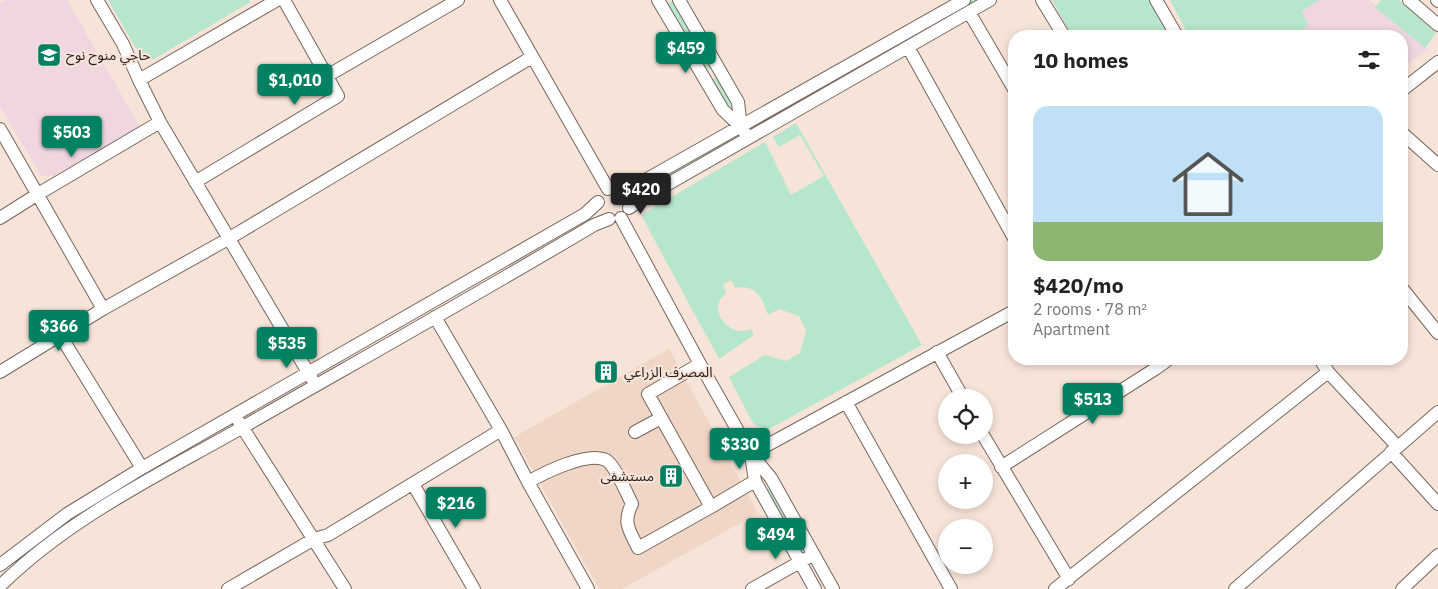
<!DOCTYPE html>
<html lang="en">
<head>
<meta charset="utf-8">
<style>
  :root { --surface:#fff; --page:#f2f2f2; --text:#222; --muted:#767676; --accent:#008162 }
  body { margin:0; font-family:"IBM Plex Sans","Noto Sans Arabic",sans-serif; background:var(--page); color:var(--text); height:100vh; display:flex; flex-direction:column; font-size:19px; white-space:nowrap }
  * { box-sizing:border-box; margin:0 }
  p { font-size:16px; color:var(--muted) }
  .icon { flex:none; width:28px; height:28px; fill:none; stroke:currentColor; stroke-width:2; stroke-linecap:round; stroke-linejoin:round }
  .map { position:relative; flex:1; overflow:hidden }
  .panel { position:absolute; left:1008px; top:30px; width:400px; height:335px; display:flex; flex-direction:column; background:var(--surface); border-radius:20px; box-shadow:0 2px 8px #0003 }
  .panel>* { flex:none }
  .controls { position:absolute; left:938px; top:389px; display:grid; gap:10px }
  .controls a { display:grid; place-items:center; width:55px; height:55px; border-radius:50%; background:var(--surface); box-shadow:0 2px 8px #0003; font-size:25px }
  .price { position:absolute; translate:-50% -42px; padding:0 11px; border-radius:5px; background:var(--accent); color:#fff; font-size:16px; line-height:32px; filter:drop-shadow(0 1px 2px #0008) }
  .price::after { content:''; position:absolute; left:50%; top:30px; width:15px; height:11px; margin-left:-8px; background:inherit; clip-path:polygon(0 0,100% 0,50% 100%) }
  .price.active { background:#222; color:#fff }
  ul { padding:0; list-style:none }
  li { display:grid; align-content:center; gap:10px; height:265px; padding:0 25px }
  li span { display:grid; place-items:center; height:155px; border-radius:15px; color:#555 }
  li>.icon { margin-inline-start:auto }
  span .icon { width:90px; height:90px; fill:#fffc; stroke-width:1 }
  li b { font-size:21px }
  h2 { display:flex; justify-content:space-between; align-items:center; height:60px; padding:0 25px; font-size:21px }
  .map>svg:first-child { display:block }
</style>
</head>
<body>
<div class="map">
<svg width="1438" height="589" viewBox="0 0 1438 589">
  <rect width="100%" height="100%" fill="#f7e4d9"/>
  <path fill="#efd6e0" d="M6,0H67L140,127L53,176H41L0,106V4Z
    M1234,0H1369L1429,50L1401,68V36H1191Z"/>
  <path fill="#f0d6c7" d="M669,349L758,513L622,589H599L514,437Z"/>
  <path fill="#b6e6cc" d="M108,0H250L249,3L152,60L141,57Z
    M971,0H977L833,83L831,80Z
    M1052,0H1152L1170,36H1072Z
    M1170,0H1319L1302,11L1308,26L1291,36H1189Z
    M1381,0H1399L1436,33L1425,48L1375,7Z
    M672,1L711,68L707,70L668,3Z
    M716,77L733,105L729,107L713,79Z
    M817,89L818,92L760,125L759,123Z
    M796,123L922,345L767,430L754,425L729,377L765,355L786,361L800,353L806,330L799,316L779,309L768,315C762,297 756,284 735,288L731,280L723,285L726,293C724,295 720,299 719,302C715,315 727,330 740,331C744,332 747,330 751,329L754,335L719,359L641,215L765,142L791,195L824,176L800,135L779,147L773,137Z
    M729,140L731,143L635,197L633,194Z
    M770,488L799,539L795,541L767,490Z"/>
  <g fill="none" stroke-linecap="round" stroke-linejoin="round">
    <defs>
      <path id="minor" d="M97,0L123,44L139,80
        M277,0L139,80L160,122L312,379
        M500,0L608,189
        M658,0L723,110L741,127L745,133
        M679,0L738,102L741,127
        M1042,0L1064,36
        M1156,0L1177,36
        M1409,0L1438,25
        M1437,0L1438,1
        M969,12L1014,89
        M908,47L1014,238
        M327,76L458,0
        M1401,91L1438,62
        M0,129L103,309L228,239L532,57
        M1401,132L1438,165
        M195,182L338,96L284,0
        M622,190L633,187L964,0
        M629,208L640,200L990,0
        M0,218L38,194L160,122
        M621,218L700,364L751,454L771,478L833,589
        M1401,287L1438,333
        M435,317L501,430L528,482L588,589
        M60,335L142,468
        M937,352L963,398
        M1320,359L1328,372L1398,447
        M700,364L648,394L711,507L755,481
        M0,372L103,309
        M846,402L951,589
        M239,422L345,589
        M635,432L661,418
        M983,435L1069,579
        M1391,452L1438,504
        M751,454L1014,311
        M751,455L755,481L815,589
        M1001,467L1155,369L1169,359
        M528,482C544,473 587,451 606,460C615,465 627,494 632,504C622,523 630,531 638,548L711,507
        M413,484L474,589
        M0,565L67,514L142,468L585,214L598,202
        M0,586C70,517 159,475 243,427C360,360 478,294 594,225L609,219
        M228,589L314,539L328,535L501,430
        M752,589L807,558
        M1055,589L1328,372
        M1235,589L1438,412
        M1402,589L1438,555"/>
    </defs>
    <use href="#minor" stroke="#76665d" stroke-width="14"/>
    <use href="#minor" stroke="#fff" stroke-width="12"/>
  </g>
  <defs>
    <symbol id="school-square" viewBox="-11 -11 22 22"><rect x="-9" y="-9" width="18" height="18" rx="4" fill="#008162" stroke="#f7e4d9"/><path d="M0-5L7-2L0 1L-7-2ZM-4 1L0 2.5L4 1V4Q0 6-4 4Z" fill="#fff"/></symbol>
    <symbol id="building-square" viewBox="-11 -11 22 22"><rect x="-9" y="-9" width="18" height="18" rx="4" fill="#008162" stroke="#f7e4d9"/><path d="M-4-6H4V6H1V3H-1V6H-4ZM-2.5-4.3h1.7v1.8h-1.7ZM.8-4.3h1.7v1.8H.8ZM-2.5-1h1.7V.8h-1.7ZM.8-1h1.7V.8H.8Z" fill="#fff"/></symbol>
  </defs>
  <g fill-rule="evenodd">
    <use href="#school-square" x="35" y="41" width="28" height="28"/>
    <use href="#building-square" x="592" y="358" width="28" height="28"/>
    <use href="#building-square" x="657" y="462" width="28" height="28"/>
  </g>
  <g text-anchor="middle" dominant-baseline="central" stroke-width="4.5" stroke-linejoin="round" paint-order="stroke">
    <g font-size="14" fill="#28211d" stroke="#f7e4d9" text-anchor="start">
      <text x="66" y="55">حاجي منوح نوح</text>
      <text x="624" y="372">المصرف الزراعي</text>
      <text x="654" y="476" text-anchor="end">مستشفى</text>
    </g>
  </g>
</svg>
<div class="controls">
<a><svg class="icon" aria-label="locate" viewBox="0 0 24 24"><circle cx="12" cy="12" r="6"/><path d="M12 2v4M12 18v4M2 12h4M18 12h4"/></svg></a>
<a>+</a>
<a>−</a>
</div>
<b class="price" style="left:686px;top:74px">$459</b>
<b class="price" style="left:295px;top:106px">$1,010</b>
<b class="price" style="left:72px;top:158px">$503</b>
<b class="price active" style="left:641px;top:215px">$420</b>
<b class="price" style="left:59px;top:352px">$366</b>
<b class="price" style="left:287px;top:369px">$535</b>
<b class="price" style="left:1093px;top:425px">$513</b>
<b class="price" style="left:740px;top:470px">$330</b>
<b class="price" style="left:456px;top:529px">$216</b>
<b class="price" style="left:776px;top:560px">$494</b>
<section class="panel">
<h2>10 homes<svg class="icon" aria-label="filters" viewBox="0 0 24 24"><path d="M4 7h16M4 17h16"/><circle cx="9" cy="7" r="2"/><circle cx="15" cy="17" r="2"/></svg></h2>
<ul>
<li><span style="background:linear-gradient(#bfe0f5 75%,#8fb573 0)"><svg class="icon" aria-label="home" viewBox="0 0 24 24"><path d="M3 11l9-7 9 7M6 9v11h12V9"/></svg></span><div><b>$420/mo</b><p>2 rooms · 78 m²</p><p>Apartment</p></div></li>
</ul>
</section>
</div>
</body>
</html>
